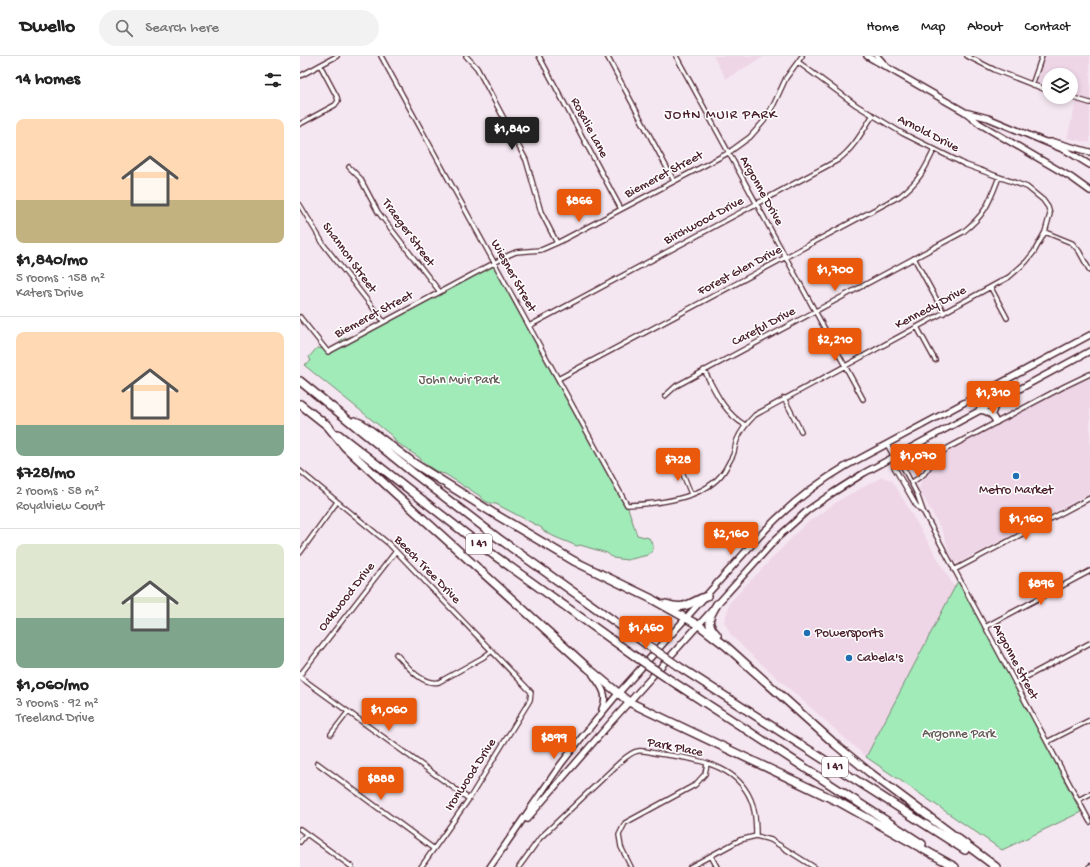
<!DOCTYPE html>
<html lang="en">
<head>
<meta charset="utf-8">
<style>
  :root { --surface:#fff; --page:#f2f2f2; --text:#222; --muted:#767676; --line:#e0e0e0; --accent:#ea580c }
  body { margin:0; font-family:"Gochi Hand",sans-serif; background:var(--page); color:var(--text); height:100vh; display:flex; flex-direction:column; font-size:15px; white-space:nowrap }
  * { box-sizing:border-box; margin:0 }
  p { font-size:13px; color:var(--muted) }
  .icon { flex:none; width:22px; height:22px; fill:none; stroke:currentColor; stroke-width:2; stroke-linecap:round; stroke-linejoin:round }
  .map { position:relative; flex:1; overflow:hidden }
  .panel { display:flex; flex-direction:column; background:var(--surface); width:300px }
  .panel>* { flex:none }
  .fabs { position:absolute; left:742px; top:12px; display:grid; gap:8px }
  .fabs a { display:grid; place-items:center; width:36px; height:36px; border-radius:50%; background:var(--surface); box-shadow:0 2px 6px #0003; font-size:20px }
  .price { position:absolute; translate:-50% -34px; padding:0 9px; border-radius:4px; background:var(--accent); color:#fff; font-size:13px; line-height:26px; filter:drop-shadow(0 1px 2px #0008) }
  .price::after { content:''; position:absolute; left:50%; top:24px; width:12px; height:9px; margin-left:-6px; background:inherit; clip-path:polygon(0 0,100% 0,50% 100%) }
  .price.active { background:#222; color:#fff }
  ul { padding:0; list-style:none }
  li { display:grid; align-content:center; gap:8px; height:212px; padding:0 16px }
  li+li { border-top:1px solid var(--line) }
  li span { display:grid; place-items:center; height:124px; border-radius:8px; color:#555 }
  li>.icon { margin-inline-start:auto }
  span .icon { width:72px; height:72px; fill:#fffc; stroke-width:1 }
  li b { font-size:17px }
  h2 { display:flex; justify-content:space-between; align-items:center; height:48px; padding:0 16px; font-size:17px }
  header { display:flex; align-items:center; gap:24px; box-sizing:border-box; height:56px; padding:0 20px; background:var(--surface); border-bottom:1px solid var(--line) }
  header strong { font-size:19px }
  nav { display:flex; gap:22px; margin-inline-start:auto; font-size:14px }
  .search { width:280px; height:36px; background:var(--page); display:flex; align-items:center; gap:10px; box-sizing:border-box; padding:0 14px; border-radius:22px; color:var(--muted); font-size:15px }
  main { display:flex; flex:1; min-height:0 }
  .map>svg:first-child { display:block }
</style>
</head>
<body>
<header>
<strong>Dwello</strong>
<div class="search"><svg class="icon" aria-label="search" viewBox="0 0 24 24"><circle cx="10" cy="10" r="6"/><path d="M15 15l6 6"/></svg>Search here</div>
<nav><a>Home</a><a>Map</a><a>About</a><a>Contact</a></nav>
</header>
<main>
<section class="panel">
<h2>14 homes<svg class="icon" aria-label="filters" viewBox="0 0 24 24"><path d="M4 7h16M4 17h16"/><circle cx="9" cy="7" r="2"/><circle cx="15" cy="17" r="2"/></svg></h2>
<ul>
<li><span style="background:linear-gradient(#ffd9b3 65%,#c2b280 0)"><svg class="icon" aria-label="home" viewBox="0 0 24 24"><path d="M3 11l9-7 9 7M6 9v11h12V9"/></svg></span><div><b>$1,840/mo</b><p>5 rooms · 158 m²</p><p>Katers Drive</p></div></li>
<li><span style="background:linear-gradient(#ffd9b3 75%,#7fa58c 0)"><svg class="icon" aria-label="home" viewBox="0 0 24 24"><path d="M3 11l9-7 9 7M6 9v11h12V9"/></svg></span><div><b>$728/mo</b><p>2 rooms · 58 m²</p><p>Royalview Court</p></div></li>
<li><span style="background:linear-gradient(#dfe7d0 60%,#7fa58c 0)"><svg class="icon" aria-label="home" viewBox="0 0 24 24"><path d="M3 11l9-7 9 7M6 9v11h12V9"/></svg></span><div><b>$1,060/mo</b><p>3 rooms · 92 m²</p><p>Treeland Drive</p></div></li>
</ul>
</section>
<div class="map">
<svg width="790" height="811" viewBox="0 0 790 811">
  <rect width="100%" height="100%" fill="#f5e7f1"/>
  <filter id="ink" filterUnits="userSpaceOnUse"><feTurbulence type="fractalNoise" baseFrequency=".025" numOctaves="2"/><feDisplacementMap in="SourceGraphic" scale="8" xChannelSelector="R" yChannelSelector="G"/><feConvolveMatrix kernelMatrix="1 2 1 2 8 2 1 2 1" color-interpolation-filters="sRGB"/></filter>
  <g filter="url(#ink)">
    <path fill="#eed6e7" d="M413,0H465L426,23Z
      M742,0H790V87L767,82L777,43L771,41V19H749V35L732,29Z
      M790,322V437L660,506L657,507L653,505L643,477L619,433L621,426L627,419L638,403L648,396L761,335Z
      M582,421L592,424L655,532L566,701L448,596L431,579L424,566L430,546L504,469L541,443Z"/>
    <path fill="#a1ebb9" stroke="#768572" d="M194,207L327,449L337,479L349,482L353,489V494L348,499L327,504L313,502L307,497L280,489L277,490L255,481L242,474V472L196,448C191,448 182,445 180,440L166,431H164L161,428L145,418C136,417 128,410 121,404L120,402L96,386L92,380L4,309L11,305L9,301L17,292L32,294L39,290L41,284L58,278Z
      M659,523L781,756L702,794L566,701Z"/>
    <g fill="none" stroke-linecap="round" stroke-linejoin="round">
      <defs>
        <path id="street" d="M81,0L327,449C357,448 409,443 426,412C428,408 431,403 433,399C435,394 435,389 437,384C441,374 447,367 455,359L709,221L726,206L734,196L745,176L750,158L748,151L743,144L727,131L666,109L602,77L556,49L498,6
          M166,0L177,12L226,104L241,156L257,187
          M239,0L321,153
          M307,0L374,125
          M376,0L563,343
          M667,0L695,14L749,35
          M0,20L37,0
          M732,29L742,0
          M770,41L790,47
          M0,68L35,49L38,45L37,41L20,9
          M49,111L60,122L78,156L140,236
          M0,149L24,189L84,266
          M745,176L772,187L779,195L790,215
          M614,202L644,257
          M691,232L707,262
          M0,261L28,296L209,199L216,196L241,194L257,187L428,97L450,81L464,65L474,48L486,22L502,0
          M229,270L538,104C554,92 562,76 573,59
          M617,271L635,304
          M404,314C415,335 424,357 445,369
          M258,323L600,140C619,125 624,115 634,94
          M365,340L376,330L663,176C686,158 689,147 699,121
          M484,342L501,375
          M587,388L594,401L601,407L617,438L623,455L790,766
          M594,401V411L616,449L622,455
          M379,408L391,438
          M0,415L89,488L231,636L230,644L169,743L121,811
          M611,427L624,418L638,399L648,392L765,330L790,318
          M0,497L37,446
          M654,514L790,442
          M685,571L790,515
          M96,598C107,609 121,630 139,626L182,602L192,595
          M0,619L96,495
          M0,621L169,743
          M715,627L790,587
          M31,678L48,656
          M747,686L790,664
          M17,707L134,793
          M778,744L790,738
          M0,773L52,811
          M0,786L6,778
          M411,800L417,811
          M219,811L240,782L317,709C323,704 330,696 338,695C344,694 353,697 359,698C388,702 427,706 445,733C455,747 456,763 456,780
          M331,811L321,791L319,779L325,767L395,729L405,718L407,708
          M390,811L440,784L456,780L471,784L514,811
          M789,811L790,810"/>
        <path id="secondary" d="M567,0L665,56L680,68L772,122L790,135
          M577,0L585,9
          M665,56L688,62L767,95L790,109
          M746,86H754L790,96
          M679,354C688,355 692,358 696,366
          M692,358L697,345
          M293,619C301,630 309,639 302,653
          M227,763L312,665L477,482L508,454L534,436L564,417L790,295
          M190,811L261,708L282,681L316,640L456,484C482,455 512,430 546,410L790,279"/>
        <path id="highway" d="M0,325L112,416L198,482L346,588
          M0,348L29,371
          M55,365L62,368L115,408L193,457L274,505L352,543
          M26,368L45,391L97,439L288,612L329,646L539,746L655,811
          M38,378L184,492L336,601
          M348,541L400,570L426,590L536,689L569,716L696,811
          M366,548C387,555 389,546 407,540
          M417,579C405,567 409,561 417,548
          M378,610L665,794
          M367,622L622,788"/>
      </defs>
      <use href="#street" stroke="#4a1f2b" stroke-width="6"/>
      <use href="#secondary" stroke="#4a1f2b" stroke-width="8"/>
      <use href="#highway" stroke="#4a1f2b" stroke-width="10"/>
      <use href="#street" stroke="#fff" stroke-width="3.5"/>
      <use href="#secondary" stroke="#fff" stroke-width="5"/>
      <use href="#highway" stroke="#fff" stroke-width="7"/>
      <defs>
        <path id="highway-bridge" d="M346,588L378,610
          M336,601L367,622"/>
      </defs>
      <use href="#highway-bridge" stroke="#4a1f2b" stroke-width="10" stroke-linecap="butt"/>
      <use href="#highway-bridge" stroke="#fff" stroke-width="7"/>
    </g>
  </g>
  <g fill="#1f6fb2" stroke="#fff" stroke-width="1.5">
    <circle cx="716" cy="420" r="4"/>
    <circle cx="507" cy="577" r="4"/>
    <circle cx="549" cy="602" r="4"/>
  </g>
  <g text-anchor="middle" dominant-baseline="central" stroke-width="3" stroke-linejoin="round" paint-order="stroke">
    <g fill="#fff" stroke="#80626b" stroke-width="1">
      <rect x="166" y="478" width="26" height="20" rx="3"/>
      <rect x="522" y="701" width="26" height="20" rx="3"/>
    </g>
    <g font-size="12" font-weight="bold" fill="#4a1f2b">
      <text x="179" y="488">I 41</text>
      <text x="535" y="711">I 41</text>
    </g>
    <g font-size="13" fill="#4a1f2b" stroke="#fff">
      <text transform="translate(289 72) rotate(62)">Rosalie Lane</text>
      <text transform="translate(628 78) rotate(27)">Arnold Drive</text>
      <text transform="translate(364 119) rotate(-28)">Biemeret Street</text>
      <text transform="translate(461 135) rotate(61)">Argonne Drive</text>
      <text transform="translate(404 165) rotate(-28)">Birchwood Drive</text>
      <text transform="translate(108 177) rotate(54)">Traeger Street</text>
      <text transform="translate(49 202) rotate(54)">Shannon Street</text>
      <text transform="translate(440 215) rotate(-28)">Forest Glen Drive</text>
      <text transform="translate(213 220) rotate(61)">Wiesner Street</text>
      <text transform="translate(631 252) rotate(-28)">Kennedy Drive</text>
      <text transform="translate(74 259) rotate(-28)">Biemeret Street</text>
      <text transform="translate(464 271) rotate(-28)">Careful Drive</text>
      <text transform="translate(127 514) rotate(46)">Beech Tree Drive</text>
      <text transform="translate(47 541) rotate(-52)">Oakwood Drive</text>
      <text transform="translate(715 606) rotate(62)">Argonne Street</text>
      <text transform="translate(375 692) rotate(11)">Park Place</text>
      <text transform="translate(171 719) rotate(-57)">Ironwood Drive</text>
    </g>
    <g font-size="13" fill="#645c56" stroke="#fff">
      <text x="159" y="324">John Muir Park</text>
      <text x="659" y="678">Argonne Park</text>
    </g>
    <g font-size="13" fill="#4a1f2b" stroke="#fff" text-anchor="start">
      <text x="716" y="434" text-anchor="middle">Metro Market</text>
      <text x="515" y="577">Powersports</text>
      <text x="557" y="602">Cabela's</text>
    </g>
    <g font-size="14" letter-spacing="1" fill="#4a1f2b" stroke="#fff">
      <text x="421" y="59">JOHN MUIR PARK</text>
    </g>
  </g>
</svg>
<div class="fabs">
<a><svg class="icon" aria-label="layers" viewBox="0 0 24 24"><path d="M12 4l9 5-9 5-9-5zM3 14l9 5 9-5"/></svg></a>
</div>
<b class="price active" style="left:212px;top:95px">$1,840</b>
<b class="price" style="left:279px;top:167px">$866</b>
<b class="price" style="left:535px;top:236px">$1,700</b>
<b class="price" style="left:535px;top:306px">$2,210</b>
<b class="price" style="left:693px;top:359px">$1,310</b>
<b class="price" style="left:618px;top:422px">$1,070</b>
<b class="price" style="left:378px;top:426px">$728</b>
<b class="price" style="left:726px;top:485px">$1,160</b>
<b class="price" style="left:431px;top:500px">$2,160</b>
<b class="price" style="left:741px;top:550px">$896</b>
<b class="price" style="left:346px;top:594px">$1,460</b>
<b class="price" style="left:89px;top:676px">$1,060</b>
<b class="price" style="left:254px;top:704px">$899</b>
<b class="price" style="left:81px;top:745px">$888</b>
</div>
</main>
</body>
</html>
